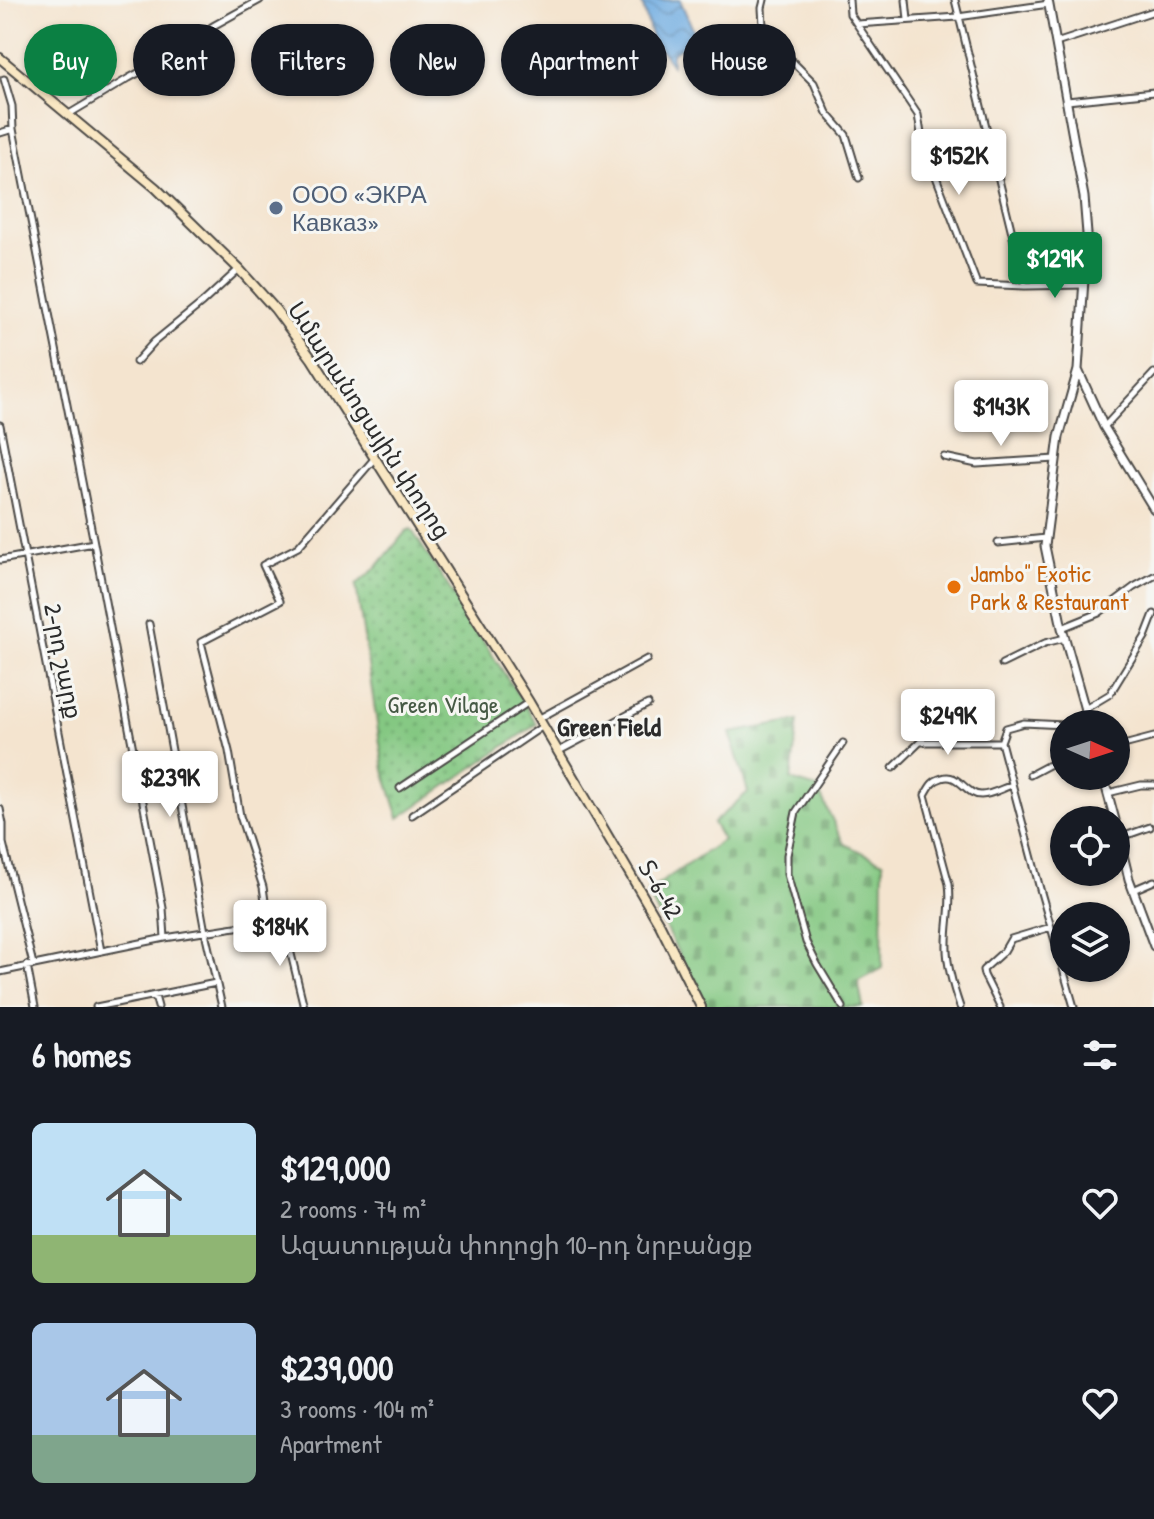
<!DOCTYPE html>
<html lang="en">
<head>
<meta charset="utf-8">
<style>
  :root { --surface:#171b24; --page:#20242c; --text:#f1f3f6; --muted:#9ea1a6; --accent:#0b8043 }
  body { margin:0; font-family:"Patrick Hand","Noto Sans Armenian",sans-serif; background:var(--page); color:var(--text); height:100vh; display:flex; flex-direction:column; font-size:30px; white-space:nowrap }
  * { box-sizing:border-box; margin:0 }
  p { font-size:26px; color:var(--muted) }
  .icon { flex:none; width:44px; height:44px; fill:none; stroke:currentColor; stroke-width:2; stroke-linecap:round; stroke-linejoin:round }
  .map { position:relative; height:1007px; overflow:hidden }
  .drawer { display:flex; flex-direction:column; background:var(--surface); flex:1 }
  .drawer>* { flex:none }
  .guide { position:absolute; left:24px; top:24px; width:1106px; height:72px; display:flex; gap:16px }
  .needle { width:52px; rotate:93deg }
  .fabs { position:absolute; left:1050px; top:710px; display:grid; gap:16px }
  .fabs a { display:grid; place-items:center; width:80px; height:80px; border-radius:50%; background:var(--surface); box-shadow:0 2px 6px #0004; font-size:40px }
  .price { position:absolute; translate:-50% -68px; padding:0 18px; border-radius:8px; background:#fff; color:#222; font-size:26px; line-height:52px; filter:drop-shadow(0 2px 4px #0008) }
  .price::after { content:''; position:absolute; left:50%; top:48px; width:24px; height:18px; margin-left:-12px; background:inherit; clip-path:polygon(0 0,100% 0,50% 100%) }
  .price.current { background:var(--accent); color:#fff }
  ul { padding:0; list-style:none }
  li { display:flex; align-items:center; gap:24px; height:200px; padding:0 32px }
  li span { display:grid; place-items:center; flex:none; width:224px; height:160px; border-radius:12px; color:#555 }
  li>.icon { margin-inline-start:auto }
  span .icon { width:96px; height:96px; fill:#fffc; stroke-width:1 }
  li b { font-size:34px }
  h2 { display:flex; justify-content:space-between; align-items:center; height:96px; padding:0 32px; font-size:34px }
  .pill { padding:0 28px; border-radius:36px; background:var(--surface); box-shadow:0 2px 6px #0004; font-size:28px; line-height:72px }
  .pill.current { background:var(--accent); color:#fff }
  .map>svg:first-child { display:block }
</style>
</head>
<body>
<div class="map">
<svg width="1154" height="1007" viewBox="0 0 1154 1007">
  <defs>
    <pattern id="cemetery-stones" width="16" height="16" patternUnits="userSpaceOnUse" patternTransform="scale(2)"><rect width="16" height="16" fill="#84c882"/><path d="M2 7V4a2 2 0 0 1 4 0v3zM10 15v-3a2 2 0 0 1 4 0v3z" fill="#6ca36b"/></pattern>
    <pattern id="park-dots" width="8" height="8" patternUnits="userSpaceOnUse" patternTransform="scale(2)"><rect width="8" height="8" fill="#84c882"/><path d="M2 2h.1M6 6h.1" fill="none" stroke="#6ca36b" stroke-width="1.8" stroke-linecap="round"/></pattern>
    <pattern id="water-waves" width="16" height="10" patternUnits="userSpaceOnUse" patternTransform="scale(2)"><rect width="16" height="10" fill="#70ace1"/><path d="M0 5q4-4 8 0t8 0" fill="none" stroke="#5c8cb7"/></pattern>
  </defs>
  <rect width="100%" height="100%" fill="#f6f6f2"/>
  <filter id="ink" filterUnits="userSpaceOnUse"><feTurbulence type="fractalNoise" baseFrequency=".0125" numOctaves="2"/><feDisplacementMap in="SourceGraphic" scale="16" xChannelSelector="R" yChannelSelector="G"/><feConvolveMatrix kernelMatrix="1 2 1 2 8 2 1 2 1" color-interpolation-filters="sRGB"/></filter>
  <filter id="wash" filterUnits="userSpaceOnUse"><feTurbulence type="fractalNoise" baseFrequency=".006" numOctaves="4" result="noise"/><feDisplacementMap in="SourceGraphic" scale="32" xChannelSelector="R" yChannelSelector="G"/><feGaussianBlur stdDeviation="1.8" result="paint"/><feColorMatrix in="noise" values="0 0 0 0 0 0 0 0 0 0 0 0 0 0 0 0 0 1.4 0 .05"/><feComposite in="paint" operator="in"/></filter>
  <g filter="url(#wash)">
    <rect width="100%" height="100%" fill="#f4e4cf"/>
    <path fill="url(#cemetery-stones)" stroke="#587a56" stroke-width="2" d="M798,721L791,780L817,788L844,844L883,862L882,968L858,981L863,1007H706L647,892L723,840L713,823L748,792L730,733Z"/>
    <path fill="url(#park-dots)" stroke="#587a56" stroke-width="2" d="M411,529L537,724L399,818L384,770L356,585L377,567L406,531Z"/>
    <path fill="url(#water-waves)" stroke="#4e6c86" stroke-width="2" d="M641,0H680L696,36L691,53L686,52L682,47L672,53V65L652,38Z"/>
  </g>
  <g filter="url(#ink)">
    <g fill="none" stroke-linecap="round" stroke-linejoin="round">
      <defs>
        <path id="minor" d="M764,0L762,8L763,25L778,47L814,83L827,113L846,135L859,178
          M849,0L850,14L918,115L922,140L977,284L1025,286L1084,285
          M906,0L908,20
          M955,0L1025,286
          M857,24L958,17L1049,4
          M1056,43L1154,11
          M4,79L12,106L13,129L94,543L163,908L165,938
          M1067,101L1154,92
          M69,114L129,78L175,53L213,26L260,0
          M0,133L13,129
          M136,362L154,342L202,303L239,269
          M0,425L101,951
          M1104,427L1154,373
          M944,457L977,464L1056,459
          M998,543L1046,538
          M0,560L94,543
          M149,624L205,932L222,1007
          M1062,628L1099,613L1134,587L1154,576
          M1002,664L1045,643L1065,638
          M1085,709L1110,694L1145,637L1154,614
          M540,718L647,659
          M1001,742L1040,889L1074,1007
          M1001,742L1006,728L1024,723L1064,725
          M843,743L796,812L787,855V874L806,942L817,964L843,1007
          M1116,747L1154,737
          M559,751L648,704
          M893,768L920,742H1001
          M1030,775L1064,757
          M400,788L529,702
          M1108,793L1141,785H1154
          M0,809L3,824V843L33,964
          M412,815L543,726
          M1119,838L1150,827
          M1133,890L1154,881
          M267,915L273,916L283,921L304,1007
          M27,965L35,1007
          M0,972L165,938L242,926L267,915L263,887L240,816L229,751L201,642L280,601L263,565L298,547L374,459
          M155,996L158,1007
          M96,1007L216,983
          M960,1007C953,987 946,964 947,943C947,923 952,904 949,884L925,795C930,786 932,781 942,778C959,772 965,795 981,795C991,795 1003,788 1012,785
          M1000,1007L984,975L983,970L1004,951L1011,939L1051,927"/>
        <path id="tertiary" d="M1048,0L1084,197L1087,234L1078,370L1059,437L1045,546L1062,628L1089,724
          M1078,370L1104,427L1154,509
          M1103,776L1115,820
          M1116,826L1129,879L1154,946"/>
        <path id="secondary" d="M0,58L156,188L239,269L275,309L312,359L529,702L660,925L701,1007"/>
      </defs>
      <use href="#minor" stroke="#494744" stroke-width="9"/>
      <use href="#tertiary" stroke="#494744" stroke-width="11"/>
      <use href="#secondary" stroke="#494744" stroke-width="12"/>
      <use href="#minor" stroke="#fff" stroke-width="5"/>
      <use href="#tertiary" stroke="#fff" stroke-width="7"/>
      <use href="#secondary" stroke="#f9e7c3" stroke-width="8"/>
    </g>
  </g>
  <circle fill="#5c6f8a" stroke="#f6f6f2" stroke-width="3" cx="276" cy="208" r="8"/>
  <circle fill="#e8710a" stroke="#f6f6f2" stroke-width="3" cx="954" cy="587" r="8"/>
  <g text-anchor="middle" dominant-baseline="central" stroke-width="6" stroke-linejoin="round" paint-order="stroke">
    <g font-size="24" fill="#4e5e75" stroke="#f6f6f2" text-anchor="start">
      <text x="292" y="194">ООО «ЭКРА<tspan x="292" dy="28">Кавказ»</tspan></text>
    </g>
    <g font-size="24" fill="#2b2b2b" stroke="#f6f6f2">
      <text transform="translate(370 420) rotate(57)">Ամարանոցային փողոց</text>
      <text transform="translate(64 661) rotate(79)">2-րդ շարք</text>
      <text transform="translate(661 889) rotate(60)">Տ-6-42</text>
    </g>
    <g font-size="24" fill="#c56008" stroke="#f6f6f2" text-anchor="start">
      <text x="970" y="573">Jambo" Exotic<tspan x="970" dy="28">Park &amp; Restaurant</tspan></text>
    </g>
    <g font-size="24" fill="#465a45" stroke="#f6f6f2">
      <text x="443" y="704">Green Vilage</text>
    </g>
    <g font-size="26" font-weight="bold" fill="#2b2b2b" stroke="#f6f6f2">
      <text x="609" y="726">Green Field</text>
    </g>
  </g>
</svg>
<div class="fabs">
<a><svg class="needle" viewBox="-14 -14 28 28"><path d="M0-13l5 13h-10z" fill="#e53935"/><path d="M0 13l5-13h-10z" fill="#9ea1a6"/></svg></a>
<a><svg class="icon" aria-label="locate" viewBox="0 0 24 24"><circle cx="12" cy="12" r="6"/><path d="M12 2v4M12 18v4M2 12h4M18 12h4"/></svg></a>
<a><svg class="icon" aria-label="layers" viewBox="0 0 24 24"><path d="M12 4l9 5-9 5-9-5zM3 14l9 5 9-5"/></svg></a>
</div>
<b class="price" style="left:959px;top:197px">$152K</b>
<b class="price current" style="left:1055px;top:300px">$129K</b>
<b class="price" style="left:1001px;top:448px">$143K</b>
<b class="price" style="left:948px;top:757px">$249K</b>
<b class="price" style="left:170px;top:819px">$239K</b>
<b class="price" style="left:280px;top:968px">$184K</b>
<div class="guide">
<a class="pill current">Buy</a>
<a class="pill">Rent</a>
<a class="pill">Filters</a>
<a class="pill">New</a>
<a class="pill">Apartment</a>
<a class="pill">House</a>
</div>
</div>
<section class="drawer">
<h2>6 homes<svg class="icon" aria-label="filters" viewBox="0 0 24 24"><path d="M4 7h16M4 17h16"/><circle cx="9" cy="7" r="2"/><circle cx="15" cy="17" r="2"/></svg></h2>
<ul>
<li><span style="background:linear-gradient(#bfe0f5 70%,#8fb573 0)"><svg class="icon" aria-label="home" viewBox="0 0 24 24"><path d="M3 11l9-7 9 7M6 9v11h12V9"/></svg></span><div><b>$129,000</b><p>2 rooms · 74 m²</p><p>Ազատության փողոցի 10-րդ նրբանցք</p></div><svg class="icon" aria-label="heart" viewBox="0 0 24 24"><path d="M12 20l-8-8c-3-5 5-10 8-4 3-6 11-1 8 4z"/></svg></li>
<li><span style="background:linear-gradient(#a9c7e8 70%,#7fa58c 0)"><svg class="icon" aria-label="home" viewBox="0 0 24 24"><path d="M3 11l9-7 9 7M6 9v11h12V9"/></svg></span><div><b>$239,000</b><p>3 rooms · 104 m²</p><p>Apartment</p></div><svg class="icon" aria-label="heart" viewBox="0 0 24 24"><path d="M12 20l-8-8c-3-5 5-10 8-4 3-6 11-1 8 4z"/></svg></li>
</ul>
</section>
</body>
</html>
